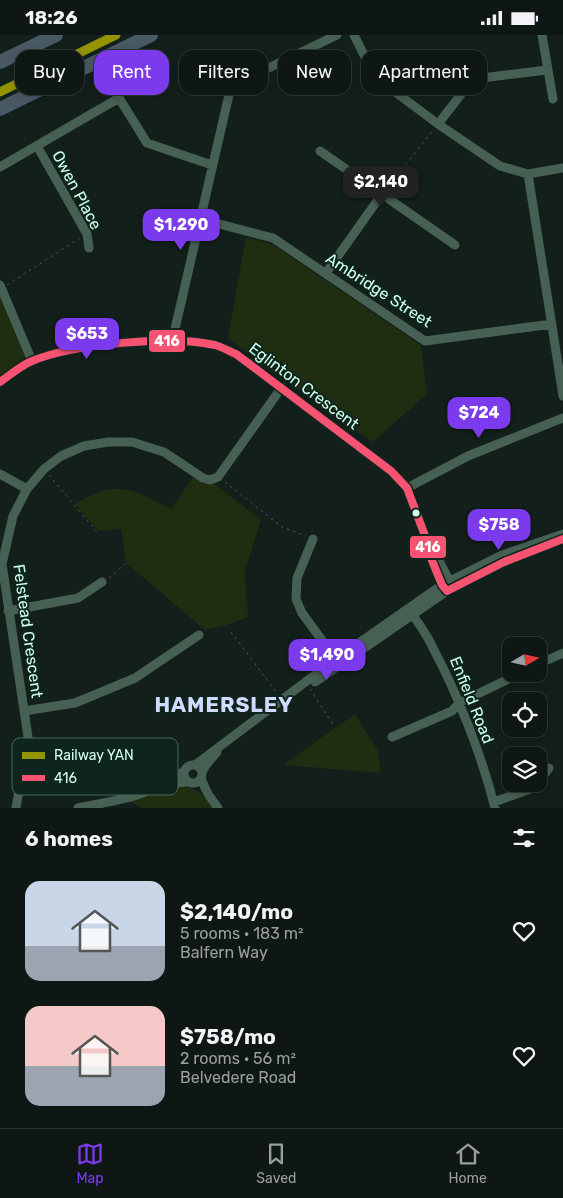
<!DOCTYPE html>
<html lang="en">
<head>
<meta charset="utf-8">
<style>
  :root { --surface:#0e1714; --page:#1c2422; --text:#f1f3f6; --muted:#9b9fa0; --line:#2e3634; --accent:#7c3aed }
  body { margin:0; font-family:Rubik,sans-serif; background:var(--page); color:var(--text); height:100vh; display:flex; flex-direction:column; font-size:19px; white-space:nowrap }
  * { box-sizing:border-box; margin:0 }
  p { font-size:16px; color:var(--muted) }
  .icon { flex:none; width:28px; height:28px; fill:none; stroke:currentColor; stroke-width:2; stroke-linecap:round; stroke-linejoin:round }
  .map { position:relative; height:773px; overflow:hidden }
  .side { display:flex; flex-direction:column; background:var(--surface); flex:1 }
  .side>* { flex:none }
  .hud { position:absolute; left:15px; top:15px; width:534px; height:45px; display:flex; gap:10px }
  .needle { width:32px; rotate:81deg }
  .tools { position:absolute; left:502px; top:602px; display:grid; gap:10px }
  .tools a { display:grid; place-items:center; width:45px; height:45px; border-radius:10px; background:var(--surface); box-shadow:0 2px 8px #0003,0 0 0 1px var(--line); font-size:25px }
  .price { position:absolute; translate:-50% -42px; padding:0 11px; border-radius:10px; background:var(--accent); color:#fff; font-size:16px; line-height:32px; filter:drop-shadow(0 1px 2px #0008) }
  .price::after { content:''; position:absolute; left:50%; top:30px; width:15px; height:11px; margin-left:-8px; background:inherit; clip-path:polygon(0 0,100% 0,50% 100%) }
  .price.selected { background:#222; color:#fff }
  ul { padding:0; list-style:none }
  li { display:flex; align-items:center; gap:15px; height:125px; padding:0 25px }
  li span { display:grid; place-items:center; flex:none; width:140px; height:100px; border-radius:15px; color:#555 }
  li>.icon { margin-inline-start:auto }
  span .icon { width:60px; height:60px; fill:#fffc; stroke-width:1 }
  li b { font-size:21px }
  h2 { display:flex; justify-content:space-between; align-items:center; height:60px; padding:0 25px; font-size:21px }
  .chip { padding:0 18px; border-radius:15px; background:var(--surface); box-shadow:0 2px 8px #0003,0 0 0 1px var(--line); font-size:18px; line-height:45px }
  .chip.selected { background:var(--accent); color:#fff }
  .status { display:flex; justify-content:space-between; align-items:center; height:35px; padding:0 25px; background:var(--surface); direction:ltr }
  .status svg { height:14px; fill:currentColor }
  .tab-bar { display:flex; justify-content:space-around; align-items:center; height:70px; border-top:1px solid var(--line); background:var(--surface); font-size:14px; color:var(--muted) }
  .tab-bar a { display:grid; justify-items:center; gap:2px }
  .tab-bar .selected { color:var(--accent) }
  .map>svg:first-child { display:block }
</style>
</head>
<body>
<div class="status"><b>18:26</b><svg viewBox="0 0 49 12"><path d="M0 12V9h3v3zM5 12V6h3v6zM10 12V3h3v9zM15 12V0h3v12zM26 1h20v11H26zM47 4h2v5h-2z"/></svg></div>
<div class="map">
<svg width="563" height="773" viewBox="0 0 563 773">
  <rect width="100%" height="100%" fill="#131f1b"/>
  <path fill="#1f2d11" d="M246,202L272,209L421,310L427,359L373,407L266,332L228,303Z
    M0,250L32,326L0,348Z
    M196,438L216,450L261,485L245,537L248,582L227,590L205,595L126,528L121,494L98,496L75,469C115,443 133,454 171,474Z
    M355,679L378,716L381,738L283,730Z
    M163,752C193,752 194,749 214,773H142L125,764Z"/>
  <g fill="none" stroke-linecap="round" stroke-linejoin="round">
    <path stroke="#465b48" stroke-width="1" stroke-dasharray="2.5 4" stroke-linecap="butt" d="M101,0L103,12
      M107,33L111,58
      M381,150L400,137L433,95
      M7,250L80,203
      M49,440L97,497
      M225,447L282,492L306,501
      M109,543L126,528
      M231,597L277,658
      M310,654L334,691"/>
    <path stroke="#476054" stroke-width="9" d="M354,0L375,42L438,89L500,131L528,139L563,133
      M542,0L553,64
      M438,89L473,44L547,35
      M37,111L87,199L89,213
      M320,116L455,210
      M0,132L119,63L147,108L212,130
      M528,139L563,361
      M200,184L273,203L425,306L552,289
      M326,238L382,159
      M0,250L32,326
      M172,307L231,51L337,0
      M0,347C10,340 21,331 32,326C69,309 175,302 214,310C222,312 229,316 236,319L391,436L407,453L427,506L429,518L442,550L447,556
      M0,439L27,454
      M407,453L468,421L563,383
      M313,504L297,543L296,564L302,578L338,627
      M432,512L451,549
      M409,574C417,587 427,599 433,613C458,660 482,721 495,773
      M8,576L78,563L102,547
      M539,629L563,618
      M315,647L447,556L520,520
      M24,676L75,668L135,643L199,600
      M392,702L452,676L459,668L519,639
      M184 739a9 9 0 1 1 18 0a9 9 0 1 1-18 0Z
      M195,730L336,624L442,550L502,520L563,499
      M202,737L206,730L217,717
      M201,744L208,759L218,773
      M163,749L187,747
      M494,767L536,752L549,733
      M16,773L28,702L2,529L13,481L27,454L44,434L61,421L84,411L108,407H132L164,417L203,443L210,445L218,442L282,352
      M78,773C102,768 127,765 150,755C162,750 172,742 184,737"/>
    <path stroke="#495964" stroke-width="14" d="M0,27L56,0
      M0,74L151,0"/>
    <defs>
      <path id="bus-1" d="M0,347C10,340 20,331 32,326C73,309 171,300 215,310C222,312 229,316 236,319L391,436L407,453L427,506L429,518L442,550L447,556L504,527L563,504"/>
    </defs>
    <use href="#bus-1" stroke="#0d251c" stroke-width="11"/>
    <use href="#bus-1" stroke="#f65372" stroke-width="8"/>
    <defs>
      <path id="rail-1" d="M0,57L116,0"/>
    </defs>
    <use href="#rail-1" stroke="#0d251c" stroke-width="12"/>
    <use href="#rail-1" stroke="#949300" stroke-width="9"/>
  </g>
  <circle fill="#d1ffec" stroke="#0d251c" stroke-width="2" cx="416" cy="478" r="4.5"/>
  <g text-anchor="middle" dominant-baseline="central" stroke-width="4" stroke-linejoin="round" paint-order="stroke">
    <g font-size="16" fill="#d1ffec" stroke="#0d251c">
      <text transform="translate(77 155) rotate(62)">Owen Place</text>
      <text transform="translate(379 255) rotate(33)">Ambridge Street</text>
      <text transform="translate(304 351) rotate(37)">Eglinton Crescent</text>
      <text transform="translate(28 596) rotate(82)">Felstead Crescent</text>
      <text transform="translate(472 665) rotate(68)">Enfield Road</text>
    </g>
    <g font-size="21" font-weight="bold" letter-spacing="1" fill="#d3daff" stroke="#0d251c">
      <text x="224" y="669">HAMERSLEY</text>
    </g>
  </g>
  <rect x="12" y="703" width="166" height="57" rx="8" fill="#0d251c" stroke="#48665a" stroke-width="1"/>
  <rect x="22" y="717" width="23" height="7" fill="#949300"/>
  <rect x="22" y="740" width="23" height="6" fill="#f65372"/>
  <g font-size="14" fill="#d1ffec">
    <text x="54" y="725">Railway YAN</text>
    <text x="54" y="748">416</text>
  </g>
  <g stroke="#0d251c" stroke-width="2">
    <rect x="148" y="294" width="38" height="24" rx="5" fill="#f65372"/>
    <rect x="409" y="500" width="38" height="24" rx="5" fill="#f65372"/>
  </g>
  <g font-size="14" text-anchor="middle" font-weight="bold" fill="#fff">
    <text x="167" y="311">416</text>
    <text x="428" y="517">416</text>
  </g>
</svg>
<div class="tools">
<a><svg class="needle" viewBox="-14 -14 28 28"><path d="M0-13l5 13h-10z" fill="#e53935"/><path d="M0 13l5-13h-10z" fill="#9b9fa0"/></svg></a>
<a><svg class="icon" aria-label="locate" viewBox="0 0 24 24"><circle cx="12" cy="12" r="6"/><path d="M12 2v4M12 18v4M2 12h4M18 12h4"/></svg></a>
<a><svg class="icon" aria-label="layers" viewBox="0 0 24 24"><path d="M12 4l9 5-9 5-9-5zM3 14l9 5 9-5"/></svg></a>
</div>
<b class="price selected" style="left:381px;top:173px">$2,140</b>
<b class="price" style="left:181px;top:216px">$1,290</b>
<b class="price" style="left:87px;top:325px">$653</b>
<b class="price" style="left:479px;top:404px">$724</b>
<b class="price" style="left:499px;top:516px">$758</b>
<b class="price" style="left:327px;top:646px">$1,490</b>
<div class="hud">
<a class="chip">Buy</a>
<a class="chip selected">Rent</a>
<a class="chip">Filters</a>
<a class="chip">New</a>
<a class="chip">Apartment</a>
</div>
</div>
<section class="side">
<h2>6 homes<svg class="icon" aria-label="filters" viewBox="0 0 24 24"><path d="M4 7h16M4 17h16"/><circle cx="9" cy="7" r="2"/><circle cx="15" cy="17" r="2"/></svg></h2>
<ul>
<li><span style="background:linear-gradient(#c9d6e8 65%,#9aa5b1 0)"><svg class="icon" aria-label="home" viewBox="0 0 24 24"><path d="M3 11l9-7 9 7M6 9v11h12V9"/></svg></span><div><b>$2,140/mo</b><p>5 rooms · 183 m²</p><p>Balfern Way</p></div><svg class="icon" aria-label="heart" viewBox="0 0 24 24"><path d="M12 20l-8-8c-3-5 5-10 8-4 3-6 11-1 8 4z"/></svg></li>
<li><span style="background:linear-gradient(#f6c9c9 60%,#9aa5b1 0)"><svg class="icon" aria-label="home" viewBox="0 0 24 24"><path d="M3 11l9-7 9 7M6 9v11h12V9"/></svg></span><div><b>$758/mo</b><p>2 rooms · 56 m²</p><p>Belvedere Road</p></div><svg class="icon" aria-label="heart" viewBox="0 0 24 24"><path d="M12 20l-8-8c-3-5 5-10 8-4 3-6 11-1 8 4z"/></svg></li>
</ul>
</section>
<nav class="tab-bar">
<a class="selected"><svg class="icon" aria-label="map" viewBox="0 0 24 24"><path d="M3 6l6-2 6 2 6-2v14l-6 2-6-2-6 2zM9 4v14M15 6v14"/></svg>Map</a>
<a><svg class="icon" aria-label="saved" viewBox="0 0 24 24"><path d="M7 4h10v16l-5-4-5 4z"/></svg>Saved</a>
<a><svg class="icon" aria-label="home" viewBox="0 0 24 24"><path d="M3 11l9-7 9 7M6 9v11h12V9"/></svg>Home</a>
</nav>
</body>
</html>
